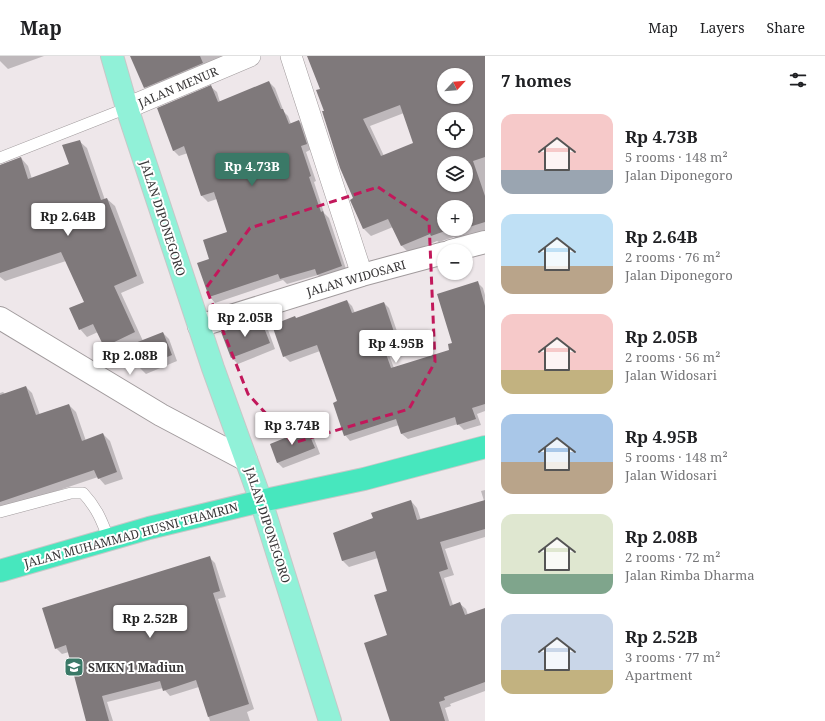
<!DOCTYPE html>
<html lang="en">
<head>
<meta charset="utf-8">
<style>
  :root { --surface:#fff; --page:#f2f2f2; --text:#202124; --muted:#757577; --line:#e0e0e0; --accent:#3a7967 }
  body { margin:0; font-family:"Noto Serif",serif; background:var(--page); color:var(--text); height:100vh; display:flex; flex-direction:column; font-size:15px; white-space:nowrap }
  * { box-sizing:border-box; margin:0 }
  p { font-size:13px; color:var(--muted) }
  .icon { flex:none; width:22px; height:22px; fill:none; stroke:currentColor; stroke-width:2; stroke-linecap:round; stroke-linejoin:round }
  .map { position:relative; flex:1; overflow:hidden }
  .drawer { display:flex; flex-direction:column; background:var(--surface); width:340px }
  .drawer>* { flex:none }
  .needle { width:26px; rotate:64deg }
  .buttons { position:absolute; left:437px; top:12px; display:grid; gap:8px }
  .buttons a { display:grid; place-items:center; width:36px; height:36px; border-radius:50%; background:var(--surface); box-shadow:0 1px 3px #0004; font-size:20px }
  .price { position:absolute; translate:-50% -34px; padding:0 9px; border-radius:4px; background:#fff; color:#222; font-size:13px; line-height:26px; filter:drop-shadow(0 1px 2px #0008) }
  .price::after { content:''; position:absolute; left:50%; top:24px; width:12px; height:9px; margin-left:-6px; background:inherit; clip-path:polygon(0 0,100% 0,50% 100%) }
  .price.selected { background:var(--accent); color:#fff }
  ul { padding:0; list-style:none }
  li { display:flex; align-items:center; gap:12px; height:100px; padding:0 16px }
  li span { display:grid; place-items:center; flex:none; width:112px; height:80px; border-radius:12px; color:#555 }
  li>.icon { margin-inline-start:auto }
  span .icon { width:48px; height:48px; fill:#fffc; stroke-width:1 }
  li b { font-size:17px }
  h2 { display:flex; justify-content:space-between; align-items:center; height:48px; padding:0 16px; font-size:17px }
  header { display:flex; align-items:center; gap:24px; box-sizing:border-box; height:56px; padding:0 20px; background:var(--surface); border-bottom:1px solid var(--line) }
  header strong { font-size:19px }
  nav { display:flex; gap:22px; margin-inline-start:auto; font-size:14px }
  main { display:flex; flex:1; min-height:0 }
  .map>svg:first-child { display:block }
</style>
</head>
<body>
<header>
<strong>Map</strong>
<nav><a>Map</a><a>Layers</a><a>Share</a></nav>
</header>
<main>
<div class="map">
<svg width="485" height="665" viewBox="0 0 485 665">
  <rect width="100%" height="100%" fill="#eee7ea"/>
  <path fill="#0003" fill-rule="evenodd" d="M0,0H44L8,13L0,5Z
    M131,0H237L152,38L145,31Z
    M319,0H485V74L466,82V63H444V85H459L423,100L404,57L370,70L384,100L444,111V129H466V107H457L485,97V175L458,184L454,181L439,186L437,185L409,197L402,190L393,171L371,180L364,173L352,144L354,143L325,55L321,34ZM444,19H466V41H444ZM444,151H466V173H444Z
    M269,26L275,32L284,56L288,60L291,68L299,65L305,71L312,93L306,96L316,125L314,126L324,157L329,162L347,216L323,224L318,219L287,228L283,224L215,247L210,241V204L229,177L217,143L208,146L202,140L188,97L179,100L173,94L211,31L217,36L220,46Z
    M79,85L87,92L105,144L107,143L115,150L144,227L121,237L143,285L163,277L169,283L177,305L146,318L140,312L131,289L112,297L105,290L98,276L87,281L80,273L85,247L66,205L5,225L0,221V109L21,102L28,110L32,123L71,109Z
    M477,226L483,232L485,239V355L477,358L481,369L464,374L458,368L408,383L402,378L399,369L350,385L345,379L338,346L320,295L290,306L284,300L297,263L347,245L352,250L355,257L384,247L389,252L399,281L384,286L394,312L451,294Z
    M261,265L267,271L275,293L238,308L232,302L222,277Z
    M26,331L32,337L40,359L69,349L76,356L86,385L103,378L110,385L123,423L105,429L98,421L0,454V337L3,336L5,338Z
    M307,374L313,380L320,398L283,412L277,406Z
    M485,434V481L445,493L454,519L444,522L453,549L459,547L466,553L468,559L485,557V635L450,648L451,650L445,652L449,665H391L388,580L389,536L378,502L349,511L343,505L334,478L374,463L411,445L417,452L421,464L484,445L481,435Z
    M209,501L215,507L226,541L218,543L254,653L247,656L250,665H210L199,631L170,640L163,632L107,646L113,665H87L69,596L62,598L56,592Z"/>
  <path fill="#7f797b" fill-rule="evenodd" d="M130,0H200L203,7L144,32Z
    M307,0H485V101L473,105L485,140V166L466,172V151H444V173H464L450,178L448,174L431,180L430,178L401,190L388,163L363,173L350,144L353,142L340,112L322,55H324L316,34L320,33ZM444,19H466V41H444ZM400,49L413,87L381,100L363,63ZM444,63H466V85H444ZM444,107H466V129H444Z
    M269,25L281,53H283L289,68L299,64L307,88L301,90L311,120L309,121L321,156L323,155L342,210L317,219L315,213L280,223L278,218L209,241L197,207L209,203L203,184L227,176L214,136L201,140L184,90L173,95L157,52L211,29L218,46Z
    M80,84L101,144L107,142L137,220L114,230L135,276L104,291L93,268L79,274L69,252L84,246L61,196L0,217V109L21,101L28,123L69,108L62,89Z
    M478,225L485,250V348L472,352L476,363L457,369L455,361L401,378L396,363L344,380L333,347L337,345L317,289L283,301L272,269L295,260L296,262L347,244L352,257L384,246L394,276L380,281L391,312L449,294L448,288L452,287L437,238Z
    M261,264L270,287L231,302L221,276Z
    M163,276L172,299L140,312L130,289Z
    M26,330L36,359L69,348L82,385L103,377L117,416L98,423L94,414L0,446V339Z
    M307,373L315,392L277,407L270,388Z
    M411,444L417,464L485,444V473L440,486L448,513L439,516L450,550L460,546L465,559L485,552V626L444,641L445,644L439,646L445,665H390L364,587L387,579L374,539L387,535L375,495L342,505L333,477L373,462L371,457Z
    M210,500L220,535L213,537L249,648L208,661L196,624L163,635L160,625L102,640L109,665H86L66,589L55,593L42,552Z"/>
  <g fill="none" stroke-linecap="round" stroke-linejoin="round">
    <defs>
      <path id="lane" d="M0,102L127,52
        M0,456L71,437H83C97,452 102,465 109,484"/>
      <path id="street" d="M291,0L362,219
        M127,52L250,0"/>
      <path id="secondary" d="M451,195L485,186
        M0,262L161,359L246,404
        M199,270L362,219L444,197"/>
      <path id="primary" d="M112,0L127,52L213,312L261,445L330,665"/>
      <path id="highway" d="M0,515L149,472L261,445L364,423L485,391"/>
    </defs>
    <use href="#lane" stroke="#a19b9d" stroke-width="12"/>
    <use href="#street" stroke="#a19b9d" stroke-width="22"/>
    <use href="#secondary" stroke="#a19b9d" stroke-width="24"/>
    <use href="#primary" stroke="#c7c7c7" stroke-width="24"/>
    <use href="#highway" stroke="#c7c7c7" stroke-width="24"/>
    <use href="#lane" stroke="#fff" stroke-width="11"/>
    <use href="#street" stroke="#fff" stroke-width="21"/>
    <use href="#secondary" stroke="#fff" stroke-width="22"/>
    <use href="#primary" stroke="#91f1d8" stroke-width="22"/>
    <use href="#highway" stroke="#47e7be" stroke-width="22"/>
  </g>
  <path fill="none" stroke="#c2185b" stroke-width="3" stroke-dasharray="8 5" stroke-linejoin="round" d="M378,131L429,165L435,306L409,353L293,387L248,338L206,232L250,172Z"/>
  <defs>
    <symbol id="school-square" viewBox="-11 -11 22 22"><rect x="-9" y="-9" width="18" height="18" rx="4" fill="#3a7967" stroke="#fff"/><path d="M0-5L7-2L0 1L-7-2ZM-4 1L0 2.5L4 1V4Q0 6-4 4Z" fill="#fff"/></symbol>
  </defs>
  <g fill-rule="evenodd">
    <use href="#school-square" x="63" y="600" width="22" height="22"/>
  </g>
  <g text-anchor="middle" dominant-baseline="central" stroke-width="4" stroke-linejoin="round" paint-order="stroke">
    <g font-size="12" fill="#383637" stroke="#fff">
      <text transform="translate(178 31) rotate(-23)">JALAN MENUR</text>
      <text transform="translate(163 162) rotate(72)">JALAN DIPONEGORO</text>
      <text transform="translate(356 222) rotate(-16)">JALAN WIDOSARI</text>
      <text transform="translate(268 469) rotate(72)">JALAN DIPONEGORO</text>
      <text transform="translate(131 479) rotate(-15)">JALAN MUHAMMAD HUSNI THAMRIN</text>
    </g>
    <g font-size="12" font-weight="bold" fill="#383637" stroke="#fff" text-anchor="start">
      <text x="88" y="611">SMKN 1 Madiun</text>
    </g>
  </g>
</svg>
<div class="buttons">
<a><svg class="needle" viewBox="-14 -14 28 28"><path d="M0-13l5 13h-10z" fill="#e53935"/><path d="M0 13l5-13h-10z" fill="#757577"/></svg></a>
<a><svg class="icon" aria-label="locate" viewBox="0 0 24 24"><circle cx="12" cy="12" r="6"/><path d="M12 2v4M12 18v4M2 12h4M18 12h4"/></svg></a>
<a><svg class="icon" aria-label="layers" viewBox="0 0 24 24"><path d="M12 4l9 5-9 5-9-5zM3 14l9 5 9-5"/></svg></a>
<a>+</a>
<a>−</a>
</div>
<b class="price selected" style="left:252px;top:131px">Rp 4.73B</b>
<b class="price" style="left:68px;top:181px">Rp 2.64B</b>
<b class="price" style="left:245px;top:282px">Rp 2.05B</b>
<b class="price" style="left:396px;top:308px">Rp 4.95B</b>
<b class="price" style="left:130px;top:320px">Rp 2.08B</b>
<b class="price" style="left:292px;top:390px">Rp 3.74B</b>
<b class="price" style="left:150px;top:583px">Rp 2.52B</b>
</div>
<section class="drawer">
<h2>7 homes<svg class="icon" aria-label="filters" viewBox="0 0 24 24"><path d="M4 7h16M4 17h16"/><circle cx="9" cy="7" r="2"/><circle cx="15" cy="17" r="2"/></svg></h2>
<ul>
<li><span style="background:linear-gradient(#f6c9c9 70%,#9aa5b1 0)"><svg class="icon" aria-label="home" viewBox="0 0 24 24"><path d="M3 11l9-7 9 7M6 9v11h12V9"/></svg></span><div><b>Rp 4.73B</b><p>5 rooms · 148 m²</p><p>Jalan Diponegoro</p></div></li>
<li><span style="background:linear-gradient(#bfe0f5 65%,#b9a48a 0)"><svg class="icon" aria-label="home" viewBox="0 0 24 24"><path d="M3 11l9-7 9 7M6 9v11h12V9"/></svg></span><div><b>Rp 2.64B</b><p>2 rooms · 76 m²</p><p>Jalan Diponegoro</p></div></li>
<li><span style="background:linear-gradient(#f6c9c9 70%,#c2b280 0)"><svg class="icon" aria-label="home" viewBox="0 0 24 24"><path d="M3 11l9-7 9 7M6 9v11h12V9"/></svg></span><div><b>Rp 2.05B</b><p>2 rooms · 56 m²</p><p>Jalan Widosari</p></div></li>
<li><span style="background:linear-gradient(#a9c7e8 60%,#b9a48a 0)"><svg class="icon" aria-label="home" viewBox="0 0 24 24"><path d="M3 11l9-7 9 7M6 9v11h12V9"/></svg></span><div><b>Rp 4.95B</b><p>5 rooms · 148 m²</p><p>Jalan Widosari</p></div></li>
<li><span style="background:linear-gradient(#dfe7d0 75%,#7fa58c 0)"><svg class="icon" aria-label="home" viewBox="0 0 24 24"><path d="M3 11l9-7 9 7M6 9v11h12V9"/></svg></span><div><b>Rp 2.08B</b><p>2 rooms · 72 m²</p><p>Jalan Rimba Dharma</p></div></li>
<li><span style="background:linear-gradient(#c9d6e8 70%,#c2b280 0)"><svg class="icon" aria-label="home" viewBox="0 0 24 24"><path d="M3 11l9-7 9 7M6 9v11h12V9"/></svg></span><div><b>Rp 2.52B</b><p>3 rooms · 77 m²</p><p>Apartment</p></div></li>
</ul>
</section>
</main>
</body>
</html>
